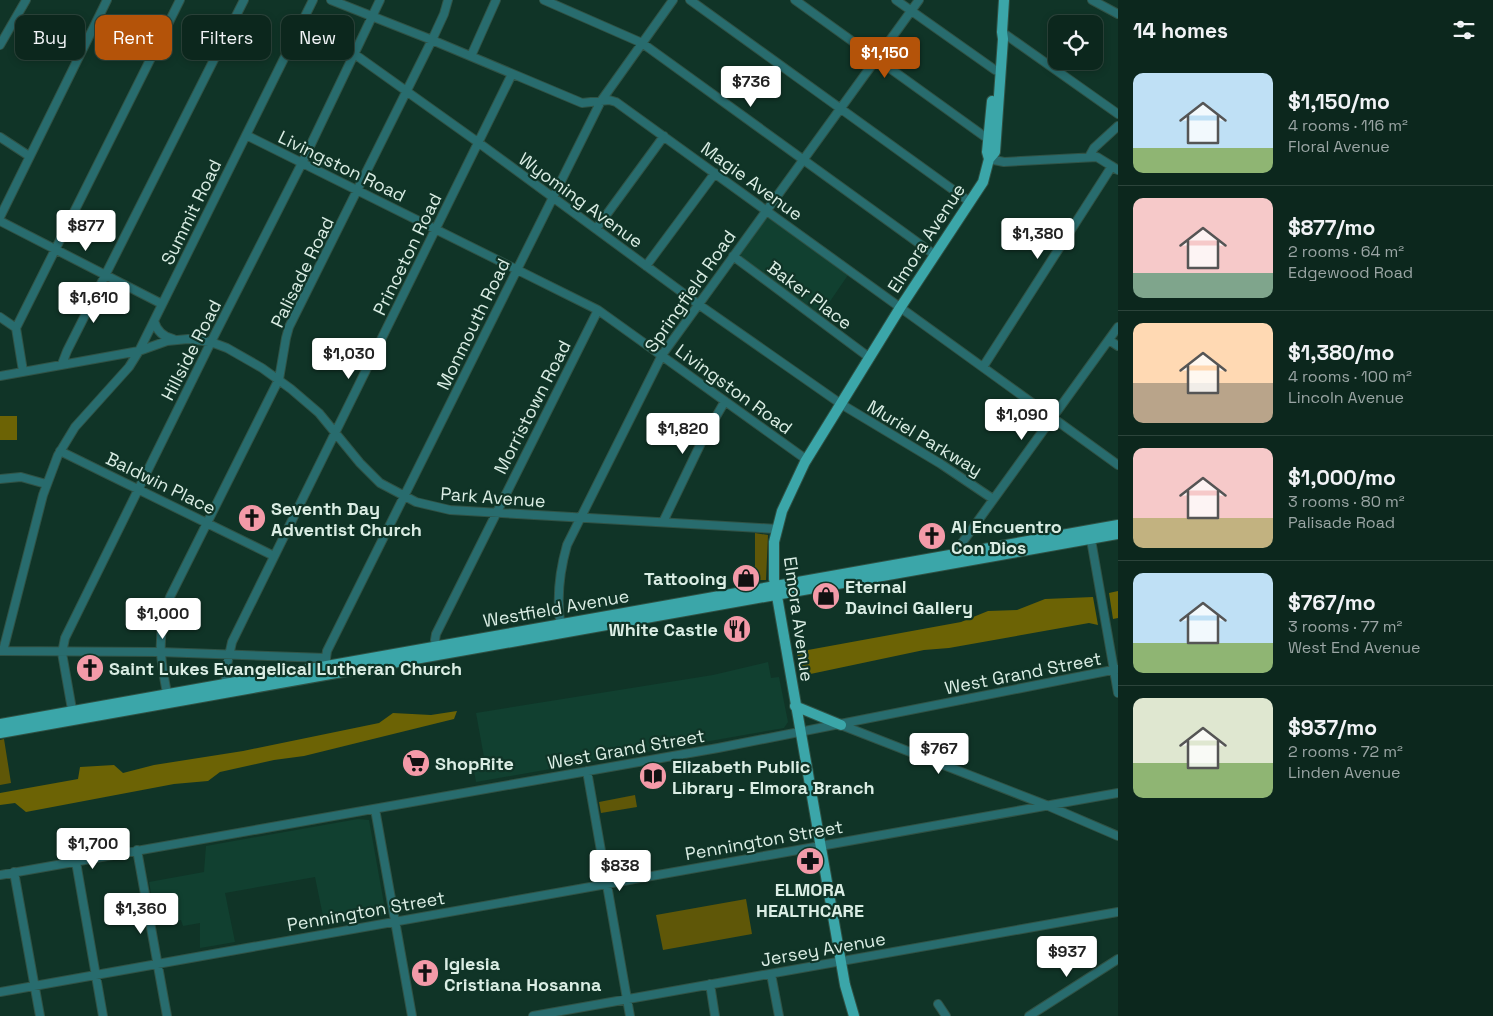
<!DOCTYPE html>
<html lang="en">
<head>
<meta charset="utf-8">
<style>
  :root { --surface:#0c271d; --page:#152f26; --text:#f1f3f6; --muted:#9aa5a4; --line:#2c443b; --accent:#b45309 }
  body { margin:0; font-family:"Space Grotesk",sans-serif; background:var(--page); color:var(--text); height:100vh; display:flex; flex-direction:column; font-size:19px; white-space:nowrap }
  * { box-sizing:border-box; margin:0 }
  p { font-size:16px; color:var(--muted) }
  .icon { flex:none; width:28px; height:28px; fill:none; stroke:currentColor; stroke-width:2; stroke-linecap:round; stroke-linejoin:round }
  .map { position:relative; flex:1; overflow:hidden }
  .details { display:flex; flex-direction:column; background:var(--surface); width:375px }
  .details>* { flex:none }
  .hud { position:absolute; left:15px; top:15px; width:475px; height:45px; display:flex; gap:10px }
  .buttons { position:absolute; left:1048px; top:15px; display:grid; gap:10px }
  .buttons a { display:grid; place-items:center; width:55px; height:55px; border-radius:10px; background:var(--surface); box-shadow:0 2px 8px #0003,0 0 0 1px var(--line); font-size:25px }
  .price { position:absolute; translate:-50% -42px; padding:0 11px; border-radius:5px; background:#fff; color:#222; font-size:16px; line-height:32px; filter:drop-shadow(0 1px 2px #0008) }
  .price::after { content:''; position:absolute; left:50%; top:30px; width:15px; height:11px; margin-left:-8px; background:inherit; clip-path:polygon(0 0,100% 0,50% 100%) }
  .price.current { background:var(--accent); color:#fff }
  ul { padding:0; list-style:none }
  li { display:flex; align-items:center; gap:15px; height:125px; padding:0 15px }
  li+li { border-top:1px solid var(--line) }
  li span { display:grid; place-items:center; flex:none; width:140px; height:100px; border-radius:10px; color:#555 }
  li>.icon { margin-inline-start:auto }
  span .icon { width:60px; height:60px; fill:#fffc; stroke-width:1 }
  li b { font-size:21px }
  h2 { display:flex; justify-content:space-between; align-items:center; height:60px; padding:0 15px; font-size:21px }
  .pill { padding:0 18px; border-radius:10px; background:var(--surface); box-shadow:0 2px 8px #0003,0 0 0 1px var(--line); font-size:18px; line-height:45px }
  .pill.current { background:var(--accent); color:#fff }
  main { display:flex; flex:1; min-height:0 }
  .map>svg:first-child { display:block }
</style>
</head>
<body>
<main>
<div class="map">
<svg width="1118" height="1016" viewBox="0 0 1118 1016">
  <rect width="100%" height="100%" fill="#103427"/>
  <path fill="#114030" d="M766,216L848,275L820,316L739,255Z
    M768,662L771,678L779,677L788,722L784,728L476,782L474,771L486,768L476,713L713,675Z
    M358,819L369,820L386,915L325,926L315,877L225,893L235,942L200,948V923L183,926L181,920L157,925L149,882L204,872L206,846Z"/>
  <path fill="#5f5708" d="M755,533L768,535L766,580H755Z
    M4,739L11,783L0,785V740Z
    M635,795L637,807L601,813L599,802Z
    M746,899L752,934L663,950L656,915Z"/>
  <path fill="#6c6305" d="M0,416H17V440H0Z
    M1118,591V618L1113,619L1109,593Z
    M1093,597L1098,625L1089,623L949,648L924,650L801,676L797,652L961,622L988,611L1017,610L1045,599Z
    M457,711L454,719L304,756L274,760L220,772L208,781L174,784L26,812L15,803L0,805V793L78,779L80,767L114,765L123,773L154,765L243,751L379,723L393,713L431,715Z"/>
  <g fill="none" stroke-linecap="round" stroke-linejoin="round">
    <defs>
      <path id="minor" d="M331,0L432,40L582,103L609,100L616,102L1118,465
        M544,0L642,43L935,255
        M690,0L970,202
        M795,0L988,139
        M896,0L995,70
        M1092,0L1118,14
        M304,18L479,143L698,304L841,404L941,464L993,499
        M1002,32L1118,114
        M0,45L26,0
        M471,56L496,0
        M246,135L598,310L807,460
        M0,137L29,156
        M1089,157L1094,148L1118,126
        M989,159L1004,162L1097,157L1118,170
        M0,217L107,0
        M0,221L162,304
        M596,229L664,136
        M733,256L870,358
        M646,266L715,173
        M0,317L16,328
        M154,321C157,331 163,337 173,339
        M1109,340L1118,346
        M62,364L67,351L244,0
        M983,367L1112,166
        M23,371L16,328L180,0
        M0,376L139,351L167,341L188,339L211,342L227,348L262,368L291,389L319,413L360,463L380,483L416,502L450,510L777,529
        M60,451L274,556
        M0,479L21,477L46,484
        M663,522L702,441L725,401
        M1090,534L1118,693
        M958,558L957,551L959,547L1118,327
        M561,628C556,599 559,573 567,545L662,355L919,0
        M437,650L435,640L436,634L598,310
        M0,651L160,652L326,658
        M3,651L43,495L58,455L75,427L129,367L139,351L313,0
        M327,670L326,658L327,651L601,101L673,0
        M228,688L225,674L232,642L512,74
        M168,698C160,659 156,636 170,597L279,379L286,338L289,327L432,40L444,14L448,0
        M73,715L62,653L65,638L211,342L302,163L380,0
        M841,725L1046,805L1118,836
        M587,771L630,1016
        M375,809L412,1016
        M137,850L167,1016
        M76,862L103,1016
        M14,872L40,1016
        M0,875L718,748L1118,669
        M771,974L779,1016
        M710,984L715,1016
        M0,992L1118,793
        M938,1004L946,1016
        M533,1016L1118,912
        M1029,1016L1118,959"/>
      <path id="major" d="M989,159L987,152L992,101
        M795,706L841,725
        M0,724L1118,525
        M0,733L1118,534
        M854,1016L845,985L774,579V542L782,511L805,462L900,308L983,182L989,159L995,152L1003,39L1002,32L1004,0"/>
    </defs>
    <use href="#minor" stroke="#305245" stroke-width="10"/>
    <use href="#major" stroke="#305245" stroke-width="12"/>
    <use href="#minor" stroke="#286c6e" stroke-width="8"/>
    <use href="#major" stroke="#3ba6a9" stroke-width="10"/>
  </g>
  <defs>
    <symbol id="church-disc" viewBox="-11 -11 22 22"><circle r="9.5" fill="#f39aa8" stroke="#103427"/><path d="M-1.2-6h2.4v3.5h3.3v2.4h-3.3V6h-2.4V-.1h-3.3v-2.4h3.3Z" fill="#111"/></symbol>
    <symbol id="shop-disc" viewBox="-11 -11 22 22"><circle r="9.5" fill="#f39aa8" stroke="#103427"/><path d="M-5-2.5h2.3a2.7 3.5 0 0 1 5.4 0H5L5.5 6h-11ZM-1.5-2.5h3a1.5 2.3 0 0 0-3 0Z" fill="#111"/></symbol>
    <symbol id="restaurant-disc" viewBox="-11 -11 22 22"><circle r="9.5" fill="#f39aa8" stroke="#103427"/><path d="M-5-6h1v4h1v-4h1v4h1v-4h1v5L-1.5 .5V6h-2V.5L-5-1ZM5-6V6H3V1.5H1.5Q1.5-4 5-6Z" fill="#111"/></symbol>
    <symbol id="supermarket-disc" viewBox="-11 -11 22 22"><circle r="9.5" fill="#f39aa8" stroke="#103427"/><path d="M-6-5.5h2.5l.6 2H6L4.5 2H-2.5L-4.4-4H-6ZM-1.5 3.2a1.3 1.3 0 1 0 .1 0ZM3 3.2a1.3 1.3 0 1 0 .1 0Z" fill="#111"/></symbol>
    <symbol id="library-disc" viewBox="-11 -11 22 22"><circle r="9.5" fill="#f39aa8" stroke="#103427"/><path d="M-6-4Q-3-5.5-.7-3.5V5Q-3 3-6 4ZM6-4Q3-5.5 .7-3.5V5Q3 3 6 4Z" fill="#111"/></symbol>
    <symbol id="pharmacy-disc" viewBox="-11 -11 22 22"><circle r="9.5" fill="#f39aa8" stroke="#103427"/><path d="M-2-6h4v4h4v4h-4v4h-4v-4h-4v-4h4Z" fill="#111"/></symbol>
  </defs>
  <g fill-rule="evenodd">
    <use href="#church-disc" x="236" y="502" width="32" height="32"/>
    <use href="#church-disc" x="916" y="520" width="32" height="32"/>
    <use href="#shop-disc" x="730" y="562" width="32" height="32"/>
    <use href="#shop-disc" x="810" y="580" width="32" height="32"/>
    <use href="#restaurant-disc" x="721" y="613" width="32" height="32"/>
    <use href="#church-disc" x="74" y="652" width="32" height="32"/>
    <use href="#supermarket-disc" x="400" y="747" width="32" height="32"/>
    <use href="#library-disc" x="637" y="760" width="32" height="32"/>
    <use href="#pharmacy-disc" x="794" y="845" width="32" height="32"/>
    <use href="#church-disc" x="409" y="957" width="32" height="32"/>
  </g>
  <g text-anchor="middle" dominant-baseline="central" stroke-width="4.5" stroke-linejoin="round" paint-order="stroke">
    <g font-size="18" fill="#daede4" stroke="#103427">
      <text transform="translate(342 166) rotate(26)">Livingston Road</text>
      <text transform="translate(752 181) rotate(36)">Magie Avenue</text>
      <text transform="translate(581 200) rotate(36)">Wyoming Avenue</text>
      <text transform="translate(191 212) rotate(-64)">Summit Road</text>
      <text transform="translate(926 238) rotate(-57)">Elmora Avenue</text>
      <text transform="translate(407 254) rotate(-64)">Princeton Road</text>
      <text transform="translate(302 272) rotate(-64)">Palisade Road</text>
      <text transform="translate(690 291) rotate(-55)">Springfield Road</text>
      <text transform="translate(810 295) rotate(37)">Baker Place</text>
      <text transform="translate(473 324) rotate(-64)">Monmouth Road</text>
      <text transform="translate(191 350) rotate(-63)">Hillside Road</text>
      <text transform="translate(734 389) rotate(36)">Livingston Road</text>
      <text transform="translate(532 407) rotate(-63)">Morristown Road</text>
      <text transform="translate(925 438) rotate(31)">Muriel Parkway</text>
      <text transform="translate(161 483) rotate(26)">Baldwin Place</text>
      <text transform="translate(493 497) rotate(4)">Park Avenue</text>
      <text transform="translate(556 608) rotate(-10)">Westfield Avenue</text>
      <text transform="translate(799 619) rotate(82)">Elmora Avenue</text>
      <text transform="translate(1023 673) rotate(-11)">West Grand Street</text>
      <text transform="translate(626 749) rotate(-10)">West Grand Street</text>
      <text transform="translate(764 840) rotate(-10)">Pennington Street</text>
      <text transform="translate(366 911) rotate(-10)">Pennington Street</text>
      <text transform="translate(823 949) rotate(-10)">Jersey Avenue</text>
    </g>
    <g font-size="18" font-weight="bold" fill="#daede4" stroke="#103427" text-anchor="start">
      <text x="271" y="508">Seventh Day<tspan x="271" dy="21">Adventist Church</tspan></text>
      <text x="951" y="526">Al Encuentro<tspan x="951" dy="21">Con Dios</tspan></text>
      <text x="727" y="578" text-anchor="end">Tattooing</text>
      <text x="845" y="586">Eternal<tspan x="845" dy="21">Davinci Gallery</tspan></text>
      <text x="718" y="629" text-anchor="end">White Castle</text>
      <text x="109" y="668">Saint Lukes Evangelical Lutheran Church</text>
      <text x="435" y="763">ShopRite</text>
      <text x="672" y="766">Elizabeth Public<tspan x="672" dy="21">Library - Elmora Branch</tspan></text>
      <text x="810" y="889" text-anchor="middle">ELMORA<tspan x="810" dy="21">HEALTHCARE</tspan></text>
      <text x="444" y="963">Iglesia<tspan x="444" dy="21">Cristiana Hosanna</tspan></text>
    </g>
  </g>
</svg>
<div class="buttons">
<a><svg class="icon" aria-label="locate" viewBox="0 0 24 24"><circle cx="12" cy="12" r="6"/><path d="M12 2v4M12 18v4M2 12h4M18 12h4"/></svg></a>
</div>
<b class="price current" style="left:885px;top:79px">$1,150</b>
<b class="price" style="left:751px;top:108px">$736</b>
<b class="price" style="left:86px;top:252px">$877</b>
<b class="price" style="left:1038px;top:260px">$1,380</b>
<b class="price" style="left:94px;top:324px">$1,610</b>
<b class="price" style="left:349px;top:380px">$1,030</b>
<b class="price" style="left:1022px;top:441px">$1,090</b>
<b class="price" style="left:683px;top:455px">$1,820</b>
<b class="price" style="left:163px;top:640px">$1,000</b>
<b class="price" style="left:939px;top:775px">$767</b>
<b class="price" style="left:93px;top:870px">$1,700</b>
<b class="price" style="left:620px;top:892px">$838</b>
<b class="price" style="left:141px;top:935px">$1,360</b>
<b class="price" style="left:1067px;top:978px">$937</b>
<div class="hud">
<a class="pill">Buy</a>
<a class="pill current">Rent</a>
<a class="pill">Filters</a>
<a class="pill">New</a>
</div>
</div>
<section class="details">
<h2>14 homes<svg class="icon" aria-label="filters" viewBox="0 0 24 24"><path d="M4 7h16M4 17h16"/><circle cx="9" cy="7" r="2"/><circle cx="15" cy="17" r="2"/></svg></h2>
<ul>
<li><span style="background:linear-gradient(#bfe0f5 75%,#8fb573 0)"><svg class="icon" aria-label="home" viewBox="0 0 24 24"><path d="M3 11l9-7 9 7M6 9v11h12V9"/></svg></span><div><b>$1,150/mo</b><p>4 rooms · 116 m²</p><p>Floral Avenue</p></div></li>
<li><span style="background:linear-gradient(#f6c9c9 75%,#7fa58c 0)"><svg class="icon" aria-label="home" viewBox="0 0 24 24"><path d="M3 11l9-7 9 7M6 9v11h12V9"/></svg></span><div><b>$877/mo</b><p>2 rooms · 64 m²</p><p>Edgewood Road</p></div></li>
<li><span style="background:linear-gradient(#ffd9b3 60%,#b9a48a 0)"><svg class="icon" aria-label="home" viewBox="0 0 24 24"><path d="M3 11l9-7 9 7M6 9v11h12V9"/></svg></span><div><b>$1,380/mo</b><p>4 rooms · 100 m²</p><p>Lincoln Avenue</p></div></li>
<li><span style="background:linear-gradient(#f6c9c9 70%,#c2b280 0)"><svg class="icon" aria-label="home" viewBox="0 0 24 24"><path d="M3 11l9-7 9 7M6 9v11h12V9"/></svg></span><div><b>$1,000/mo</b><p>3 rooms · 80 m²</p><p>Palisade Road</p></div></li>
<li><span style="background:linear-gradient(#bfe0f5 70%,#8fb573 0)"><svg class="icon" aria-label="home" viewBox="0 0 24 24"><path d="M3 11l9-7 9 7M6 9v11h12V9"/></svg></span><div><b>$767/mo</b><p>3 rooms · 77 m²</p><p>West End Avenue</p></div></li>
<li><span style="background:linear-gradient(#dfe7d0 65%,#8fb573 0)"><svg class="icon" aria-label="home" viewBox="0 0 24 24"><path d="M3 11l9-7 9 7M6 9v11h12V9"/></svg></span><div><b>$937/mo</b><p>2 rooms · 72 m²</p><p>Linden Avenue</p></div></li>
</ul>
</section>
</main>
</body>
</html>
